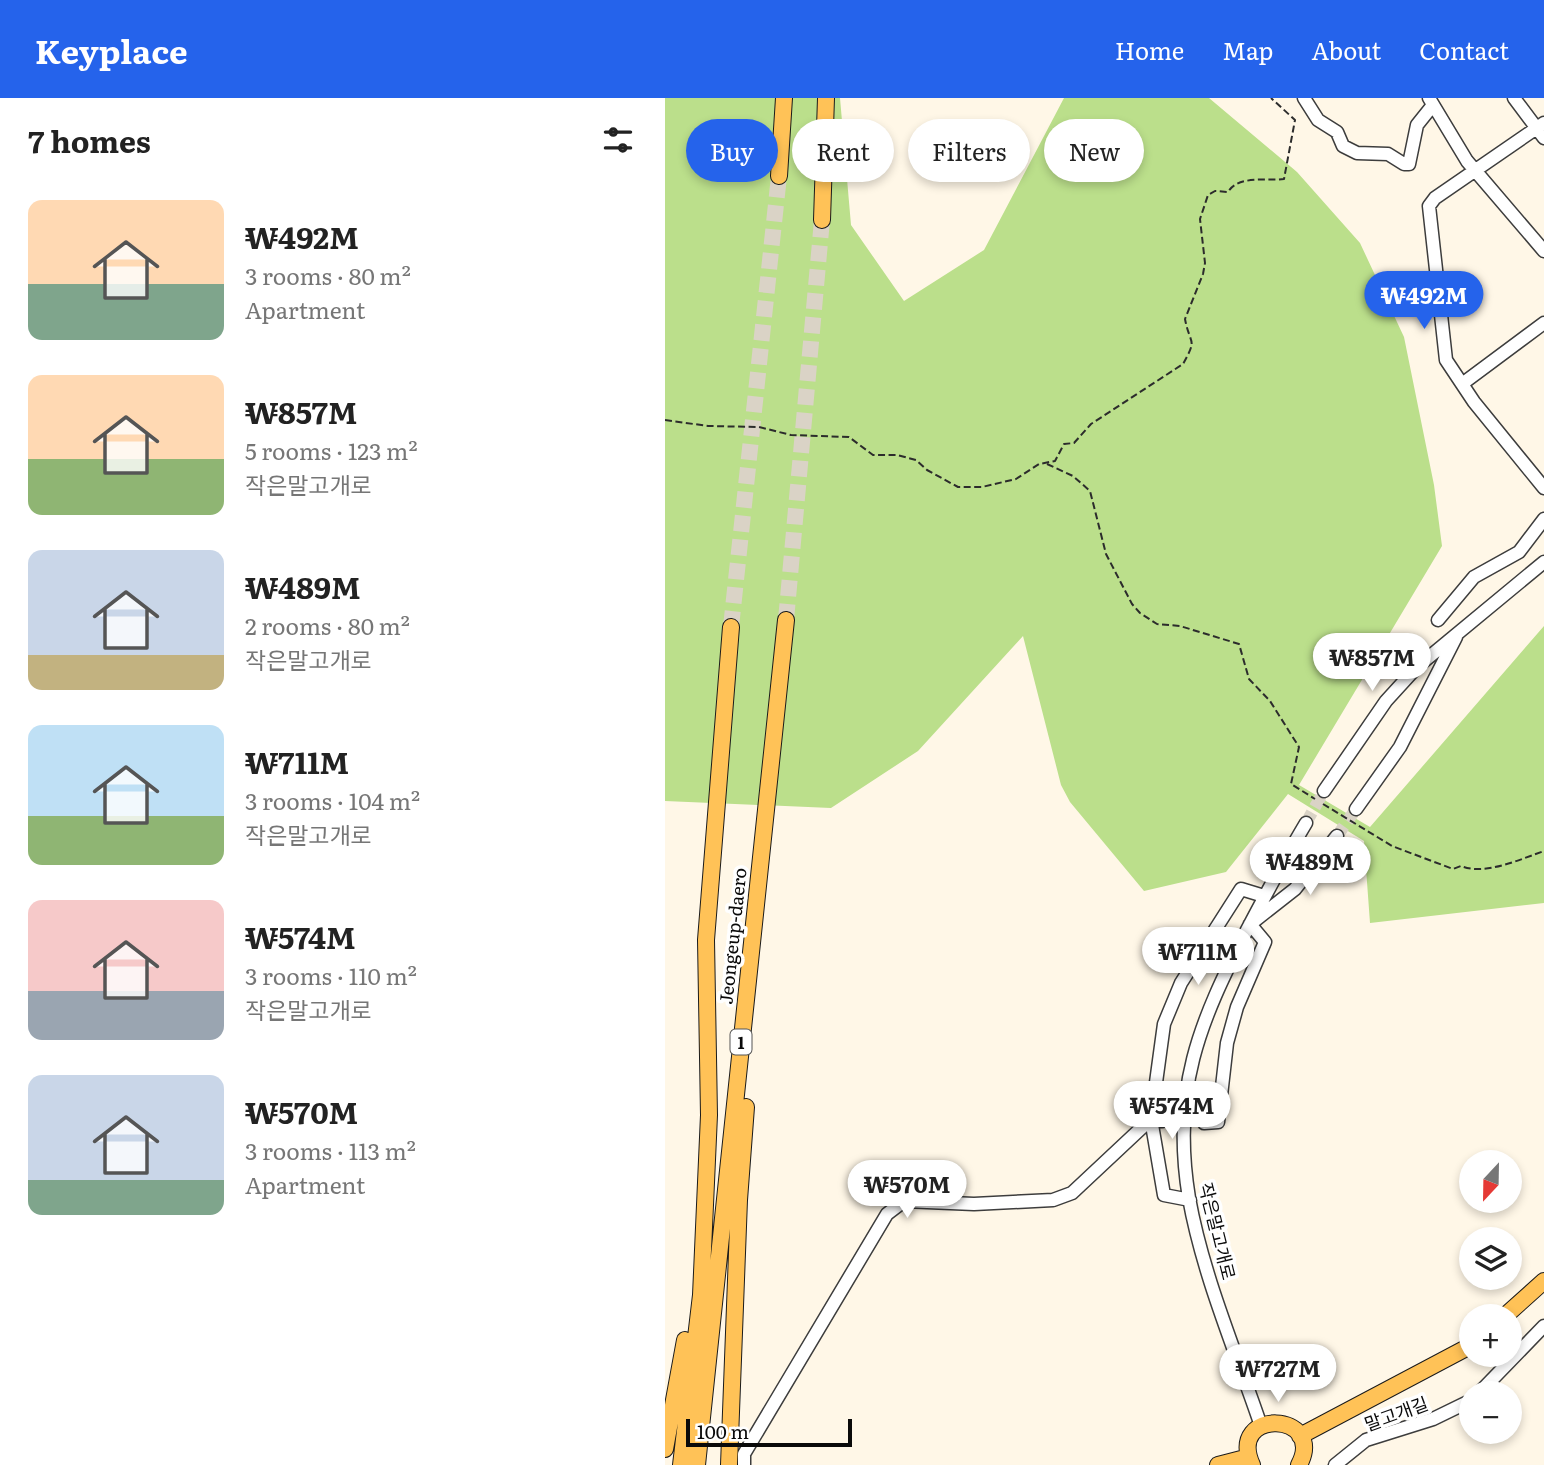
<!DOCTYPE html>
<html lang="en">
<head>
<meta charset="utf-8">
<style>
  :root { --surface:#fff; --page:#f2f2f2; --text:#222; --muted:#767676; --accent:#2563eb }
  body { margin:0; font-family:Literata,"Noto Sans KR",serif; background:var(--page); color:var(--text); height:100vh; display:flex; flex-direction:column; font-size:26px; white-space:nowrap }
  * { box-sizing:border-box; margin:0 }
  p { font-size:23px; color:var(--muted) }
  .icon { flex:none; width:38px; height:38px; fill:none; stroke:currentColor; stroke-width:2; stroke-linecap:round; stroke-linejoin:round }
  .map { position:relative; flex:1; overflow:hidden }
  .panel { display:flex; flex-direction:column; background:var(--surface); width:665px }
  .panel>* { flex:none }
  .guide { position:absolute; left:21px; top:21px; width:665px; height:63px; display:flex; gap:14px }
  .needle { width:46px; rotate:202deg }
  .buttons { position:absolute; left:794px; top:1052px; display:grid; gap:14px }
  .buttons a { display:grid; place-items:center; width:63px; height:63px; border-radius:50%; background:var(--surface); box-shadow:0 4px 10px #0003; font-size:35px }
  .scale { position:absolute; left:21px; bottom:18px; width:166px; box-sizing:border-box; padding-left:7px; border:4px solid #0a0a0a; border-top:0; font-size:19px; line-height:24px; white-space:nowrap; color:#0a0a0a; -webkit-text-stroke:5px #fff; paint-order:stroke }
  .price { position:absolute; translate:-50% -60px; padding:0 16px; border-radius:24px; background:#fff; color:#222; font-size:23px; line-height:46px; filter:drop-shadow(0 2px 4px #0008) }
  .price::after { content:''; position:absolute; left:50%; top:42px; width:21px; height:16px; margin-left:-10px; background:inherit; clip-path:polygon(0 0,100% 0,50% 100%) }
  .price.current { background:var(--accent); color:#fff }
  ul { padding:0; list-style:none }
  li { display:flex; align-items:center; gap:21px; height:175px; padding:0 28px }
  li span { display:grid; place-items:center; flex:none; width:196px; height:140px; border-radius:14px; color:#555 }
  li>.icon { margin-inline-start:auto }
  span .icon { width:84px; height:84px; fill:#fffc; stroke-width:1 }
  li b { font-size:30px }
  h2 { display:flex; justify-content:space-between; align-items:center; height:84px; padding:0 28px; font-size:30px }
  .chip { padding:0 24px; border-radius:32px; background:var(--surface); box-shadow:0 4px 10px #0003; font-size:24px; line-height:63px }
  .chip.current { background:var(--accent); color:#fff }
  header { display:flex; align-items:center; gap:42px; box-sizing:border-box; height:98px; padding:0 35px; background:var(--accent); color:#fff }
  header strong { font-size:33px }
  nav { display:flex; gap:38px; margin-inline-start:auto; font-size:24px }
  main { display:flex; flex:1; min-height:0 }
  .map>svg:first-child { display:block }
</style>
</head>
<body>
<header>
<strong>Keyplace</strong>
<nav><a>Home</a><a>Map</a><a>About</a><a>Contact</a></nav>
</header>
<main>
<section class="panel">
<h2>7 homes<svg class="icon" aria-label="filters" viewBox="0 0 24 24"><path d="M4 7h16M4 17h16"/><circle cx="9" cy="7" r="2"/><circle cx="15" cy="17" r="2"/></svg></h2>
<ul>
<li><span style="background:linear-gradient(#ffd9b3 60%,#7fa58c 0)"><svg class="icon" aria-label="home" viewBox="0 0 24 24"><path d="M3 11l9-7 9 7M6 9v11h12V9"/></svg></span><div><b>₩492M</b><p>3 rooms · 80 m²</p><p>Apartment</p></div></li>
<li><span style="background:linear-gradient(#ffd9b3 60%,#8fb573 0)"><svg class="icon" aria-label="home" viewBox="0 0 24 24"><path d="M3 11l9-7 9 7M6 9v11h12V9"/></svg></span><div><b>₩857M</b><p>5 rooms · 123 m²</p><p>작은말고개로</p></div></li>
<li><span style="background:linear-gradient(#c9d6e8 75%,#c2b280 0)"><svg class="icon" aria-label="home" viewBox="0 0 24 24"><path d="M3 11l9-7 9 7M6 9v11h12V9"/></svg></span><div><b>₩489M</b><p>2 rooms · 80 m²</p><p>작은말고개로</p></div></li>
<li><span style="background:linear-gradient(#bfe0f5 65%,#8fb573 0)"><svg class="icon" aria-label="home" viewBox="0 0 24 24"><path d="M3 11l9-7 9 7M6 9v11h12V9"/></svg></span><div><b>₩711M</b><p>3 rooms · 104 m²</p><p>작은말고개로</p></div></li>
<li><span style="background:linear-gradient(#f6c9c9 65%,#9aa5b1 0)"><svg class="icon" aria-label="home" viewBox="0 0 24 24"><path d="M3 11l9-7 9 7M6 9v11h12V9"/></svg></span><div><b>₩574M</b><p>3 rooms · 110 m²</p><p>작은말고개로</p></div></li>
<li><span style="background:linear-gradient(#c9d6e8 75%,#7fa58c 0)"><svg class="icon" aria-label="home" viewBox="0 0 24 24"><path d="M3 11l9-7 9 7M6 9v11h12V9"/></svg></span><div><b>₩570M</b><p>3 rooms · 113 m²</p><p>Apartment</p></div></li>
</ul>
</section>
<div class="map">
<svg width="879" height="1367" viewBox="0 0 879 1367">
  <rect width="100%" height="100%" fill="#fff7e7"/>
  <path fill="#bbdf8b" d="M0,0H175L186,127L239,203L319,152L399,0H544L632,74L695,145L739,239L769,387L777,448L634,687L705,729L879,528V805L705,825L699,743L623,696L561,774L479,793L405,704L396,687L358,538L253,653L166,710L0,703Z"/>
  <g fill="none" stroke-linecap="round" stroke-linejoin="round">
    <path stroke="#dad3c6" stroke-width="12" stroke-dasharray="12 6" stroke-linecap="butt" d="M641,725L659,693
      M672,738L691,711
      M497,1023L539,1025"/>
    <path stroke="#dad3c6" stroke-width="16" stroke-dasharray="16 8" stroke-linecap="butt" d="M121,522L157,122
      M66,529L114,78"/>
    <defs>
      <path id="minor" d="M639,0L653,22L672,34L678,48L692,55L723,56L739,66H744L752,27L768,7
        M764,0L802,63L879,153
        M849,0L879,40
        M879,25L770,100L764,108L781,262L809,304L879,390
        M797,286L879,225
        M773,522L809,479L854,454L879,421
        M659,693L721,603L752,569L879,464
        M691,711L735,649L791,539
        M588,824L630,791L672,738
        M539,1025L553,1024L562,945L572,909L600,844L585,826
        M525,1102L499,1097L486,1021L499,926L516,885L576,791L599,798
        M814,1295L879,1228
        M596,1328C571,1254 538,1178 524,1100C506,992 534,925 582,832C601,796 620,760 641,725
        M79,1367V1356L222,1116L239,1103L309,1106L388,1102L407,1095L486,1021L497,1023
        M670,1367L701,1342L768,1321L807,1302"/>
      <path id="major" d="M114,78L119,0
        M157,122L161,0
        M840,1218L879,1183
        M635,1338L807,1247
        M0,1351L20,1242
        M16,1367L36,1197L44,1017L41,842L66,529
        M32,1367L121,522
        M64,1367L74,1102L81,1009
        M553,1367L584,1359
        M587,1367C561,1309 662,1314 634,1367"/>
    </defs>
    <use href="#minor" stroke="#3d3d3d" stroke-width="15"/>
    <use href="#major" stroke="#1b1b1b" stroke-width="18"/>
    <path stroke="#2c2c2c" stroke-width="2" stroke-dasharray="7 3.5" stroke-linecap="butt" d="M0,322L43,328L94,329L126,337L184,339L208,357H232L251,362L262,372L293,389H317L351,381L374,366L390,363L399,346L409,345L426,326L518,266C533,239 525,248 520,221L538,176L540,165L535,121L543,97L550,93L563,94C573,77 602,83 619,81L630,22L606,0
      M382,366L408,378L425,393L441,456L467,506L475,515L492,526L515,528L574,546L584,581L605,603L634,649L626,686L650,701
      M658,706L727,748L788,771L796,768C819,778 856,761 879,753"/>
    <use href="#minor" stroke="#fff" stroke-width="12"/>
    <use href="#major" stroke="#ffc257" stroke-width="16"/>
  </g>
  <g text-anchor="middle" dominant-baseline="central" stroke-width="7" stroke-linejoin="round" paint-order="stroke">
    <rect fill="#fff" stroke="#545454" stroke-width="2" x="65.5" y="931.5" width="21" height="25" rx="5"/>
    <g font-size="16" font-weight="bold" fill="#0a0a0a">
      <text x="76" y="944">1</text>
    </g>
    <g font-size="18" fill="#0a0a0a" stroke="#fff">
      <text transform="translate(67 838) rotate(-84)">Jeongeup-daero</text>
      <text transform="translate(553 1133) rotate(76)">작은말고개로</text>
      <text transform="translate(731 1315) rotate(-20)">말고개길</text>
    </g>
  </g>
</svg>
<div class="buttons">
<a><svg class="needle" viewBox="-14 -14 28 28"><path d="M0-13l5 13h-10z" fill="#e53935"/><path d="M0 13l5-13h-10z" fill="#767676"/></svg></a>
<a><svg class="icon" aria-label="layers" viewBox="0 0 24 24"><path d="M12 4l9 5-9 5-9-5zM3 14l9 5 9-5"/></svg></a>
<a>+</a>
<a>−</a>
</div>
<div class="scale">100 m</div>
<b class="price current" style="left:759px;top:233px">₩492M</b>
<b class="price" style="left:707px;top:595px">₩857M</b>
<b class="price" style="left:645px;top:799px">₩489M</b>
<b class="price" style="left:533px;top:889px">₩711M</b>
<b class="price" style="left:507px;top:1043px">₩574M</b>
<b class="price" style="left:242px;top:1122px">₩570M</b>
<b class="price" style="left:613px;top:1306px">₩727M</b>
<div class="guide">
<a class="chip current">Buy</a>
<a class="chip">Rent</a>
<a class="chip">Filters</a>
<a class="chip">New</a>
</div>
</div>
</main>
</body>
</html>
